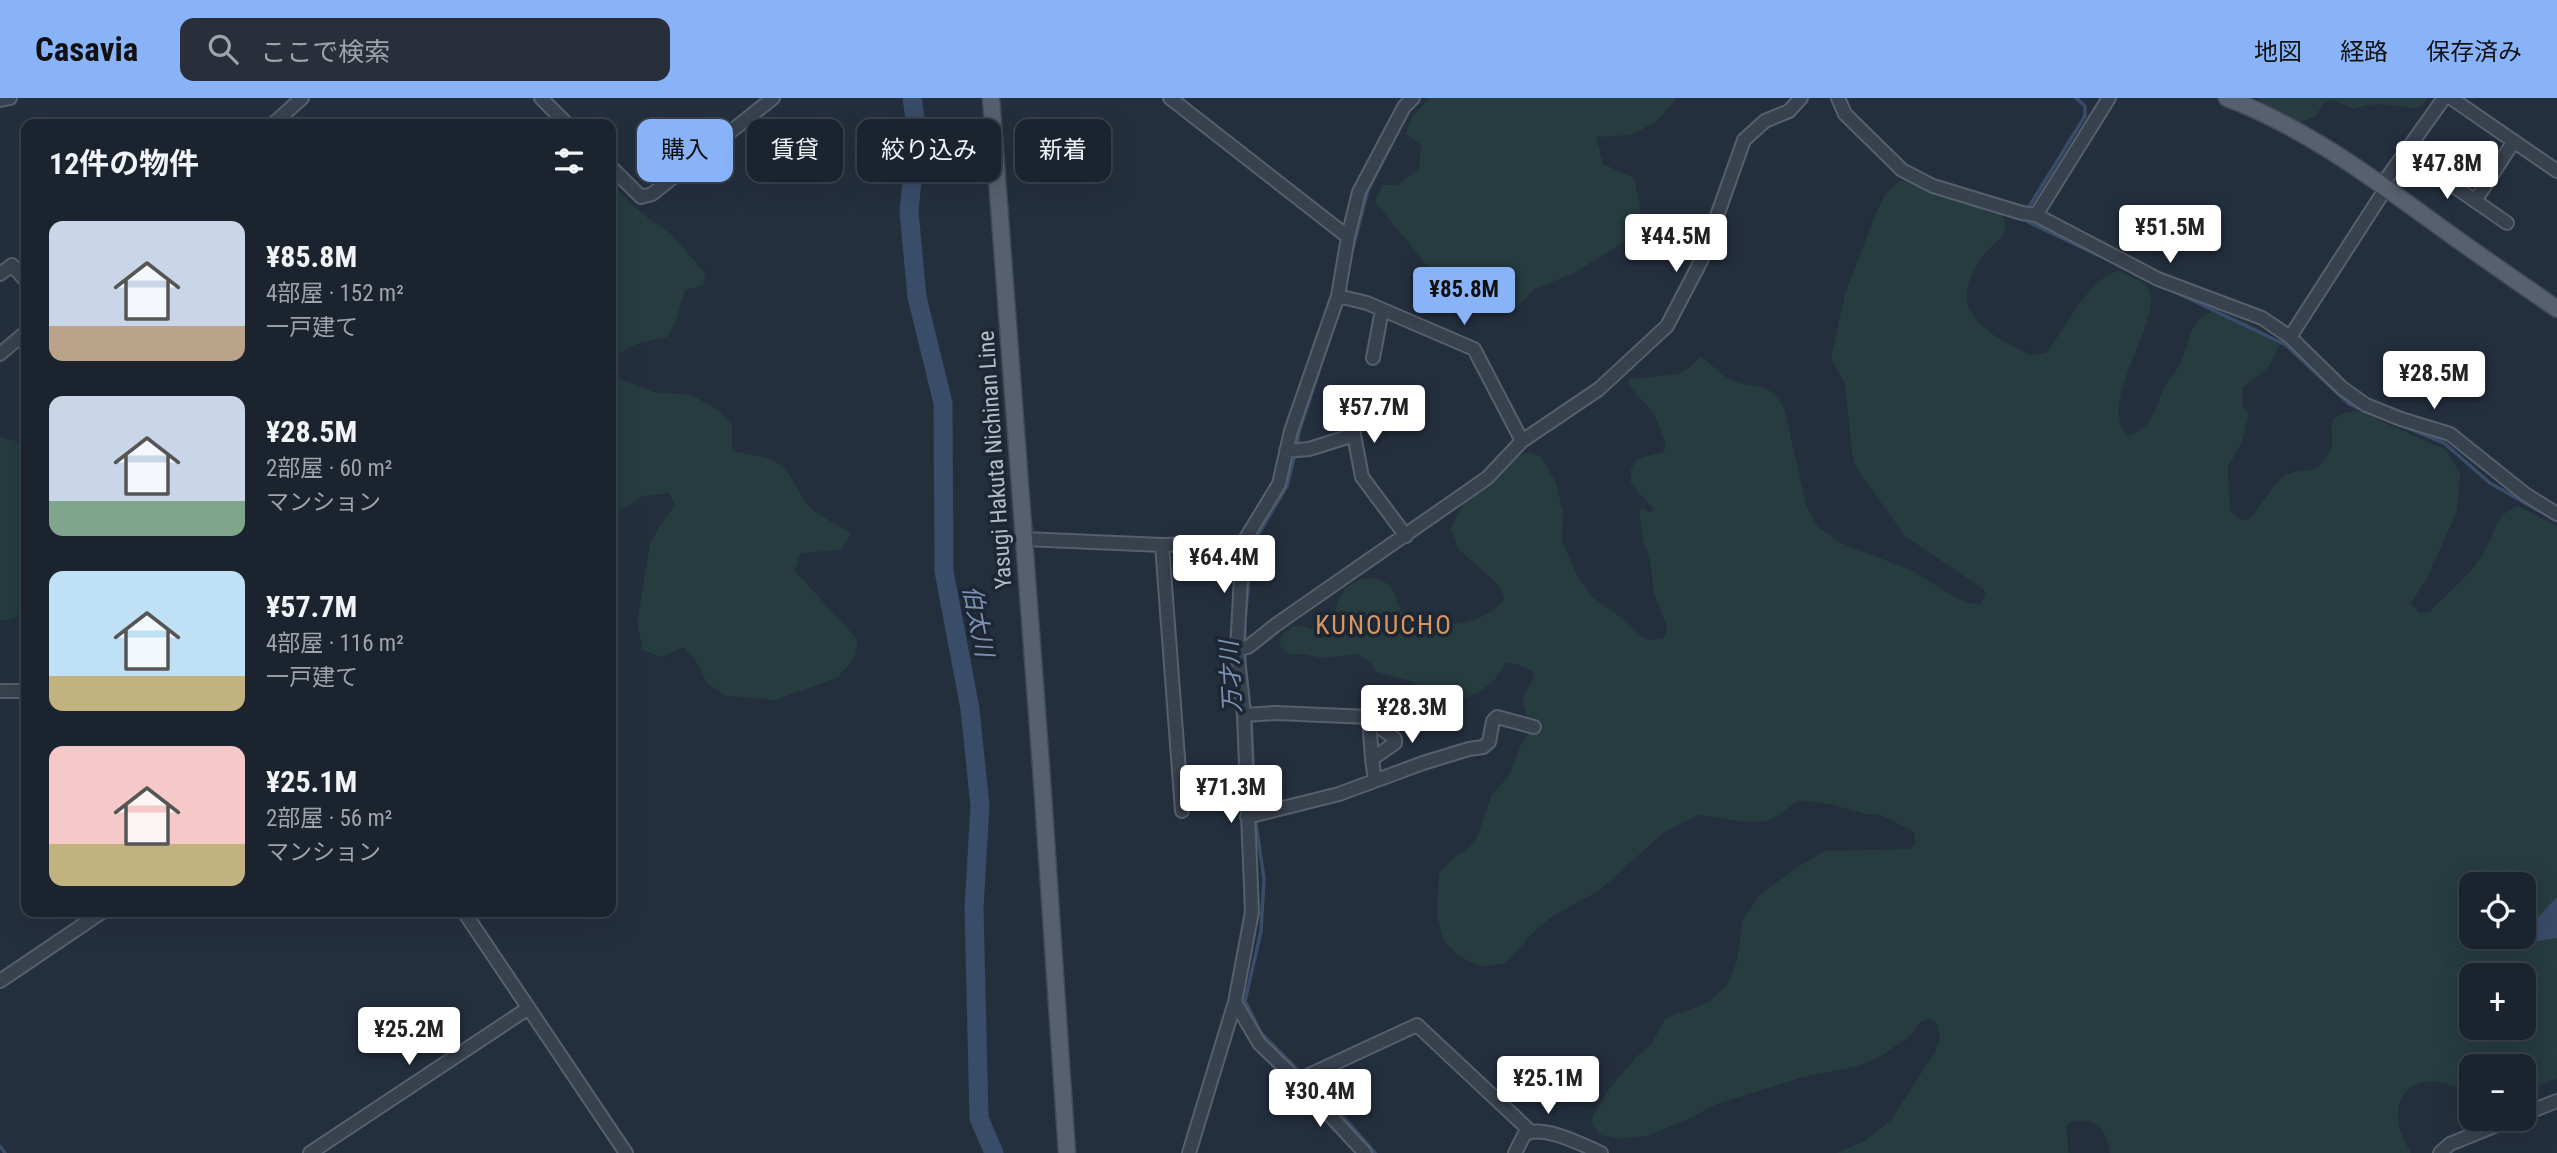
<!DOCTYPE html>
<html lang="ja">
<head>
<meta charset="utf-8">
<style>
  :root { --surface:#1b232e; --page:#282f3a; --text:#f1f3f6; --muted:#a0a4aa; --line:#39404a; --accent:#89b3f9 }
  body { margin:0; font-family:"Roboto Condensed","Noto Sans JP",sans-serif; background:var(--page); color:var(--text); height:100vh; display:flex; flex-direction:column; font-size:26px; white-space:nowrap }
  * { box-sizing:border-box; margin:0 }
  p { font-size:23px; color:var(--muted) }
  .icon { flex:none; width:38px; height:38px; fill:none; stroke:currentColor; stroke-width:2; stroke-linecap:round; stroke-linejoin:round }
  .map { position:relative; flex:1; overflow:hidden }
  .side { position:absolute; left:21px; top:21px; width:595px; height:798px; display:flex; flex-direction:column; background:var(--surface); border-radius:14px; box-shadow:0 7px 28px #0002,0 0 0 2px var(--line) }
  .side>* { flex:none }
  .hud { position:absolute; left:637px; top:21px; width:665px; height:63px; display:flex; gap:14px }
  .tools { position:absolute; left:2459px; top:774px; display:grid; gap:14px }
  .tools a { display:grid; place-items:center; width:77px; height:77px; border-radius:14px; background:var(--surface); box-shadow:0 7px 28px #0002,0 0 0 2px var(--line); font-size:35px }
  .price { position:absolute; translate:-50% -60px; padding:0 16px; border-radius:7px; background:#fff; color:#222; font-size:23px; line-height:46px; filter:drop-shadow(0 2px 4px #0008) }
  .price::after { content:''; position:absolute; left:50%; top:42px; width:21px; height:16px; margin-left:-10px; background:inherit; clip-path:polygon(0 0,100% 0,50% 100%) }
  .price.selected { background:var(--accent); color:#111 }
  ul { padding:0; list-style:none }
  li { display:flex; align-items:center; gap:21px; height:175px; padding:0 28px }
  li span { display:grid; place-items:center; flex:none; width:196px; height:140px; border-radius:14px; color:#555 }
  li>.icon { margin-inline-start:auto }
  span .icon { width:84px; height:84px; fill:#fffc; stroke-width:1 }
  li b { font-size:30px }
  h2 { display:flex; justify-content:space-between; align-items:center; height:84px; padding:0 28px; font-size:30px }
  .tag { padding:0 24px; border-radius:14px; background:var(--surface); box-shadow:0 7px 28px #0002,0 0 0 2px var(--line); font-size:24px; line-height:63px }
  .tag.selected { background:var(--accent); color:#111 }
  header { display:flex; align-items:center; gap:42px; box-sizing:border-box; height:98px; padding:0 35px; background:var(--accent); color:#111 }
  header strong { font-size:33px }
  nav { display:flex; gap:38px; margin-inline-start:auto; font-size:24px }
  .search { width:490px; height:63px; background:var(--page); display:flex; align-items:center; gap:18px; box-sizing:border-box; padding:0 24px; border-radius:14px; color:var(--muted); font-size:26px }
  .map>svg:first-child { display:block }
</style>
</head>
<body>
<header>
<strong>Casavia</strong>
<div class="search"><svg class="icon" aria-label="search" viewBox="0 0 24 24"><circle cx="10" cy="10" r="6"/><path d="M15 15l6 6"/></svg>ここで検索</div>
<nav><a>地図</a><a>経路</a><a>保存済み</a></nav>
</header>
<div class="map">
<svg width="2557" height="1055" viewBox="0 0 2557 1055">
  <rect width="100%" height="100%" fill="#242f3e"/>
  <path fill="#263c3f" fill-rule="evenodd" d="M1429,0H1677L1657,23L1631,37L1596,39L1603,66L1634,80L1641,112L1628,142L1572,176L1534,191L1512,214L1487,186L1462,193L1439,182L1375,104L1382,87H1398L1419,71L1421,47L1406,36L1412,19Z
    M2257,0H2428L2422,8L2410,10L2382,6L2366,7L2354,11L2331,2L2323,6L2315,19L2300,24L2265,8Z
    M1911,81L2000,113C2004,119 2007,125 2005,133C2002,141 1993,146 1987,153C1974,166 1961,194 1970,212C1981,234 2010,246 2030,257L2046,255C2066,231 2087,181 2118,173C2127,177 2141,182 2147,189C2169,214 2093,307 2128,337C2147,336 2157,309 2162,294C2166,283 2175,276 2180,266C2188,251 2189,223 2207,216C2217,212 2230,217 2238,221C2254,228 2268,233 2279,246C2272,270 2262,276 2243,289L2242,307L2249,316L2242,344L2228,369L2230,413L2238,421L2249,422C2259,411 2277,380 2288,376C2301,371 2315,375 2324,363C2339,343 2327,338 2333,321L2344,315L2359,313L2446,352L2460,375L2457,413L2426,482L2411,505L2419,514H2429C2449,494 2472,476 2486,451C2495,433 2497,415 2518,408L2557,428V980L2524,994V968H2471V996C2443,979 2398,974 2398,1019C2398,1032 2405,1044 2411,1055H2110C2105,1028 2098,1019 2070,1024L2066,1029L2069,1055H1837L1865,1043L1891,1022L1936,952L1940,939L1937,925L1929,921L1920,924L1910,938L1881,958L1859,968L1803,979L1716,1006L1683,1024L1646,1038L1619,1041L1601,1037L1592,1027L1593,1017L1609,991L1637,958L1650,948L1666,920L1707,905L1728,886L1737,863L1742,823L1760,797L1797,769L1826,753L1909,751L1915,746L1914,734L1881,717L1865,716L1833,707L1798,702L1778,718L1765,723L1747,724L1698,717L1663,735L1600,792L1554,817L1538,830L1505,865L1481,869L1457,857L1443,841L1437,816L1439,775L1451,762L1465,753L1476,742L1492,696L1509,678L1521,647L1529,635V624L1522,602L1534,579L1531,572L1516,566L1506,565L1495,581L1481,593L1465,600L1447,602L1429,599L1414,584L1377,574L1371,565L1359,556L1322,560L1304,556L1290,557L1279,547L1282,537L1293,528L1307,529L1328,536L1335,530C1337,521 1335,511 1338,503C1347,479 1380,470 1394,494C1398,503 1398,511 1405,519C1416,529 1461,528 1474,522C1487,517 1497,511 1504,500L1499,487L1458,451L1451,430L1463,406L1516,359L1530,354L1541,359L1555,383L1563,414L1562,443L1577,478L1592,499L1619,518L1638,537L1648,542L1664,540L1667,533L1666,526L1654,496L1650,463L1643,442L1639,413L1643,410L1650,415L1653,411L1631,385V371L1637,361L1664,354L1666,347L1654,315L1629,288V281L1678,276L1689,270L1700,259C1711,264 1717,274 1727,280C1750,294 1766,278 1784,310L1807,410L1818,429L1841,445L1913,473L1956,500L1968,505L1980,506L1986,497L1983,491L1905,438L1863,379L1855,366L1852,354L1845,286L1831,260L1845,196L1875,118L1885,97L1899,83ZM2471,786H2524V838H2471ZM2471,877H2524V929H2471Z
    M611,86L645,118L671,136L705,175L704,187L685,192L675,226L667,239C645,243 625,246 611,264Z
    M611,271L620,281L653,294L691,297L718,312L732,326V353C745,356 761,357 774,363C792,371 798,399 814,413C825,421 839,427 851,436L841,452L800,455L795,473L858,542L854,561L837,580L775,602L726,598L707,585L698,566L684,549L662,559L643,552L637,525L650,447L659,429L675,407L669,395L642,398L611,420Z
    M0,339L26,346V511C20,520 11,522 0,522Z"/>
  <path fill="#394c68" d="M2557,799V840L2502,849L2497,844L2506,838H2524V831L2528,830Z"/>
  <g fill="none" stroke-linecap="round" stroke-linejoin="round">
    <path stroke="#394c68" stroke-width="3.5" d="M2027,112L2085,18V8L2076,0
      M2028,119V124L2121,168
      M1350,161L1368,92L1407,16
      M2169,191L2286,247L2349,306L2362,312
      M2395,325L2444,345L2490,385L2557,423
      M1297,349L1299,334L1342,203
      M1295,356L1287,388L1252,447L1245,523V566L1251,619L1256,726L1264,781L1261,833L1245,903L1261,935L1333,1007L1375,1055
      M0,1048L5,1055"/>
    <path stroke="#394c68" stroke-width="19" d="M912,0L917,33L909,113L917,199L943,305L944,473L970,611L980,708L974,810L979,1020L994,1055"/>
    <defs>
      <path id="minor" d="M541,0L567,26
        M1170,0L1348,139
        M1838,0L1845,16L1902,72L1933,88L2022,115L2036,117L2158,181L2262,220L2290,239L2342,290L2366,307L2401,321L2450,336L2525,396L2557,416
        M2451,0L2557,73
        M0,2L10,0
        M273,26L302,0
        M2406,55L2507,125
        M611,69L641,99L652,96L773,0
        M2382,87L2444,0
        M2475,103L2514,43
        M2036,117L2109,0
        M0,176L12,167L26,183
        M1338,198L1367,205L1474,251L1522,343
        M2290,239L2386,90
        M0,256L26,234
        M1373,260L1382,212
        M1286,353L1309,351L1354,337L1362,379L1406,438
        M1024,441L1162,447L1243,445
        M1162,447L1182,713
        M1237,551L1248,549L1277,526L1487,380L1522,343L1599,291L1667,228L1701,163L1744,42L1765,23L1789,13L1801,0
        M0,593H26
        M1244,617L1276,615L1369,619L1372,661
        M1375,682L1372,661L1395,645V641L1382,631L1377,618
        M1247,719L1339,696L1423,665L1469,651L1483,649L1489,644L1493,623L1497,619L1534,629
        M464,814L626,1055
        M0,883L102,814
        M1235,904L1259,945L1299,984L1365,1055
        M1299,984L1307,978L1417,927L1530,1033
        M2524,1016L2557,1003
        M310,1055L527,911
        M1189,1055L1235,904L1252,814L1244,617L1237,551L1243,445L1279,386L1291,333L1338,198L1348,139L1359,94L1404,9L1413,0
        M1515,1055L1524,1037C1541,1025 1583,1047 1601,1055
        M2440,1055L2450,1046L2514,1020"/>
      <path id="major" d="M991,0L1041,668L1067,1055
        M2227,0C2307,30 2378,84 2447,134C2483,160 2520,185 2557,211"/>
    </defs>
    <use href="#minor" stroke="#565f6c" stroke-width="16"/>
    <use href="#major" stroke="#414a57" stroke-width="19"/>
    <use href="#minor" stroke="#38414e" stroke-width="12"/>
    <use href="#major" stroke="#56606e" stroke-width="16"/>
  </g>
  <g text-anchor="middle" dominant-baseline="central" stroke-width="7" stroke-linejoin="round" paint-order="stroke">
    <g font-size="23" fill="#b4bcc9" stroke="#1d2633">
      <text transform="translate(995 362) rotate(-94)">Yasugi Hakuta Nichinan Line</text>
    </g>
    <g font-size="24" font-style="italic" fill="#7c91b2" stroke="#1d2633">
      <text transform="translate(978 523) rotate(79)">伯太川</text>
      <text transform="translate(1231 579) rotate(-93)">万才川</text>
    </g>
    <g font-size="26" letter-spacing="2" fill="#d69662" stroke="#1d2633">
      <text x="1384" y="527">KUNOUCHO</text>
    </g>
  </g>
</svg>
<div class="tools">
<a><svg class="icon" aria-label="locate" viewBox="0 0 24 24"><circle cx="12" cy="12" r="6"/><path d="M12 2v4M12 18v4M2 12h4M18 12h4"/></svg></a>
<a>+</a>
<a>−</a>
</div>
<b class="price" style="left:2447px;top:103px">¥47.8M</b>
<b class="price" style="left:2170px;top:167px">¥51.5M</b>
<b class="price" style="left:1676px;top:176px">¥44.5M</b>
<b class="price selected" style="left:1464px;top:229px">¥85.8M</b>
<b class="price" style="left:2434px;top:313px">¥28.5M</b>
<b class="price" style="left:1374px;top:347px">¥57.7M</b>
<b class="price" style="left:1224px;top:497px">¥64.4M</b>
<b class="price" style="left:1412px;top:647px">¥28.3M</b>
<b class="price" style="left:1231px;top:727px">¥71.3M</b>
<b class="price" style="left:409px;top:969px">¥25.2M</b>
<b class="price" style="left:1548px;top:1018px">¥25.1M</b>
<b class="price" style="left:1320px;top:1031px">¥30.4M</b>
<div class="hud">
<a class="tag selected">購入</a>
<a class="tag">賃貸</a>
<a class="tag">絞り込み</a>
<a class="tag">新着</a>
</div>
<section class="side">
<h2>12件の物件<svg class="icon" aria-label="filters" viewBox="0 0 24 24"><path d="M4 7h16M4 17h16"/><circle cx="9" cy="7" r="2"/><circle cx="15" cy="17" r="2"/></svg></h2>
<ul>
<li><span style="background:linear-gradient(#c9d6e8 75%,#b9a48a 0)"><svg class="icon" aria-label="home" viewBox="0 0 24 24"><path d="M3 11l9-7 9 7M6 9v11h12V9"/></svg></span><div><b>¥85.8M</b><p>4部屋 · 152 m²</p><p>一戸建て</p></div></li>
<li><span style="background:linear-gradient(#c9d6e8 75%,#7fa58c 0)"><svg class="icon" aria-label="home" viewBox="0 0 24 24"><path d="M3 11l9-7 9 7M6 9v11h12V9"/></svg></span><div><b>¥28.5M</b><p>2部屋 · 60 m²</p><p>マンション</p></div></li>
<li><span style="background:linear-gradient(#bfe0f5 75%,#c2b280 0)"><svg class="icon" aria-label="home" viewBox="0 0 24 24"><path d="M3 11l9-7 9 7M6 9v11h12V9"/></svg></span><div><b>¥57.7M</b><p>4部屋 · 116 m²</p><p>一戸建て</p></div></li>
<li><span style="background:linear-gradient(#f6c9c9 70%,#c2b280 0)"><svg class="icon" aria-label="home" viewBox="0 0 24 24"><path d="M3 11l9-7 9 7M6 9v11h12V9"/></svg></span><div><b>¥25.1M</b><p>2部屋 · 56 m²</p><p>マンション</p></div></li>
</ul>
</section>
</div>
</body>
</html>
